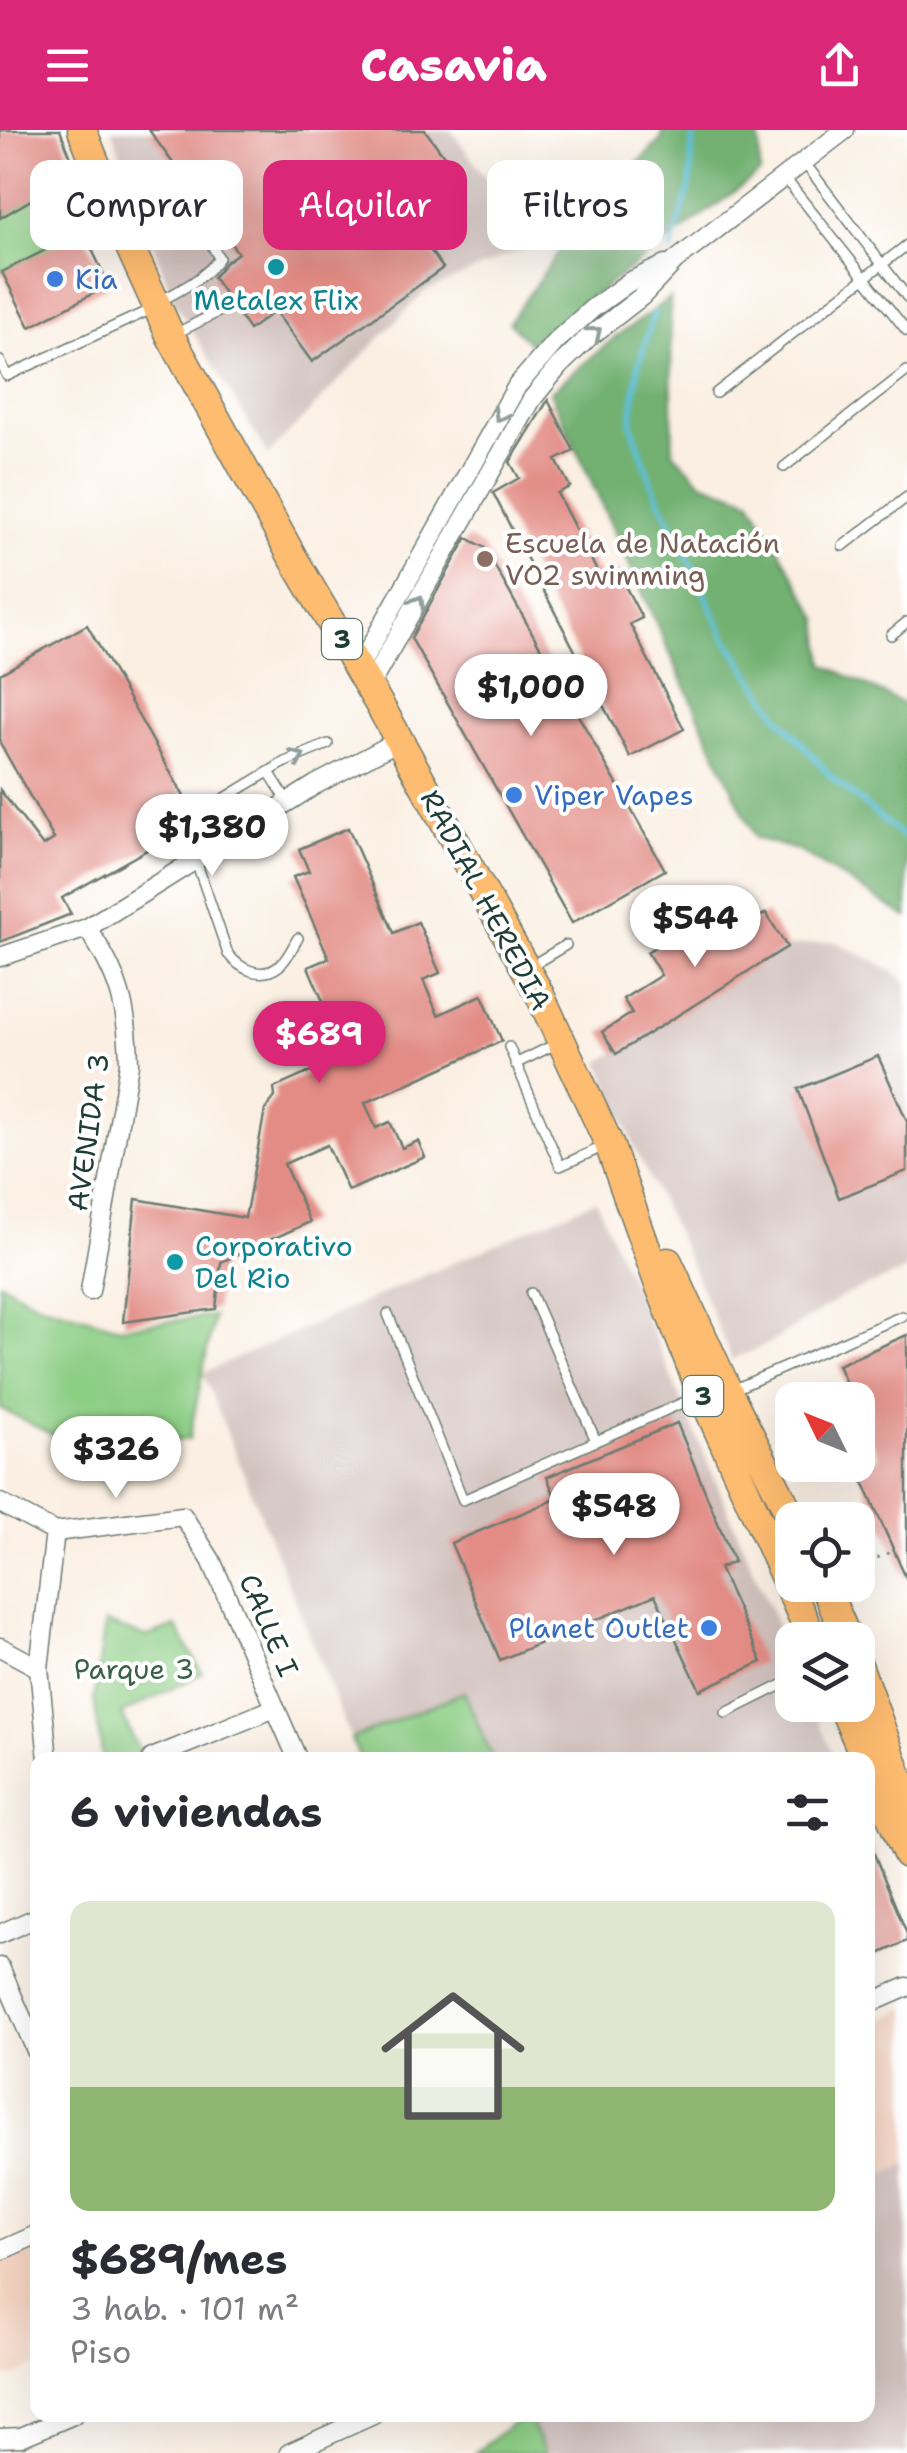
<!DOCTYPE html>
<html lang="es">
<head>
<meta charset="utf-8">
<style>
  :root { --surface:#fff; --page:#f7f7f7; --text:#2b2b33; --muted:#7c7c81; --line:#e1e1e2; --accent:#db2777 }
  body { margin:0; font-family:"Shantell Sans",sans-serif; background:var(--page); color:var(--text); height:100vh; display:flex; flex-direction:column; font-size:38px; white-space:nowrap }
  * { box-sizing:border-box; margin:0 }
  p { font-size:32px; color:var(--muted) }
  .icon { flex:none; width:55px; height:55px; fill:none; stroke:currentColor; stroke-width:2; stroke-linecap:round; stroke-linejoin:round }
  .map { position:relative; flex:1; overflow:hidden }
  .sheet { position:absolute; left:30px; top:1622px; width:845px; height:670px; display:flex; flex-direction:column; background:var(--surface); border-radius:20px; box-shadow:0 10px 40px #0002 }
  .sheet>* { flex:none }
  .banner { position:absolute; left:30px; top:30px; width:848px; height:90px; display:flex; gap:20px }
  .needle { width:65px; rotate:313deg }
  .controls { position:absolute; left:775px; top:1252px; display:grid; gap:20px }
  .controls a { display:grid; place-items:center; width:100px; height:100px; border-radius:20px; background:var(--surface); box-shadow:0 10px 40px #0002; font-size:50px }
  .price { position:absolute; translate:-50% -85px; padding:0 22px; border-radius:35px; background:#fff; color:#222; font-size:32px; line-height:65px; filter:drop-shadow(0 2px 5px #0008) }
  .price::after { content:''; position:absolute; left:50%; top:60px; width:30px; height:22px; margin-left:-15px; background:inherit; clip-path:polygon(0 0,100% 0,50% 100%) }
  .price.active { background:var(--accent); color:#fff }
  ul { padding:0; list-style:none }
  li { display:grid; align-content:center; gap:20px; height:530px; padding:0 40px }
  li+li { border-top:2px solid var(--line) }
  li span { display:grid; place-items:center; height:310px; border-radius:20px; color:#555 }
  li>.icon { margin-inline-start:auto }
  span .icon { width:180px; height:180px; fill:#fffc; stroke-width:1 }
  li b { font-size:42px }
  h2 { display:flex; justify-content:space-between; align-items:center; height:120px; padding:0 40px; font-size:42px }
  .pill { padding:0 35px; border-radius:20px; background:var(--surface); box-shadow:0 10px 40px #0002; font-size:35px; line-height:90px }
  .pill.active { background:var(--accent); color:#fff }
  header { display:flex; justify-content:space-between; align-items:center; height:130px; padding:0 40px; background:var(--accent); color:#fff; font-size:45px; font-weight:800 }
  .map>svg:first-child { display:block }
</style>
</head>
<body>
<header><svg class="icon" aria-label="menu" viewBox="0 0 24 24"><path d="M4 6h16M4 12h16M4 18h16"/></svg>Casavia<svg class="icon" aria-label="share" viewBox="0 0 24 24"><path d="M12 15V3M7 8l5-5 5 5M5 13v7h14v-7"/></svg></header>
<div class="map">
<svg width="907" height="2323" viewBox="0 0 907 2323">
  <rect width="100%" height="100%" fill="#fff"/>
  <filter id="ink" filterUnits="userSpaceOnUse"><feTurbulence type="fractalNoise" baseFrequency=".01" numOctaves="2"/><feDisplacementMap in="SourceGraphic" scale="20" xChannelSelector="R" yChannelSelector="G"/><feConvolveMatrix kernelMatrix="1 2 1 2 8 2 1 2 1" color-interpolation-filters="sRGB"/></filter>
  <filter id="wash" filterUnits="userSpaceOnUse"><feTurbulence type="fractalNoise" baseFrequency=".0048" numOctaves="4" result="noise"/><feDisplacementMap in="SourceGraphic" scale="40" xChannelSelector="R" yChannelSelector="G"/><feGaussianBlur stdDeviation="2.25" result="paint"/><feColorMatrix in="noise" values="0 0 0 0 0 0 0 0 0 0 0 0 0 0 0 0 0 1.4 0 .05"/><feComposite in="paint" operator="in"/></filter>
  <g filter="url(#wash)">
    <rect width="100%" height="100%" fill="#faefe2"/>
    <path fill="#f4d3c1" d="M907,1878V2033L868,2050V1895Z
      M37,2104V2236L13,2247L0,2246V2121Z"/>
    <path fill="#d0c0bc" d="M112,0H451L534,114L424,162L268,325L174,171Z
      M834,811L892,840L907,852V1140L845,1165L770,1213L732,1230L689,1130L638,1025L600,932L787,817Z
      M596,1070L792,1530V1575H812L835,1630H493L464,1562L351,1609L203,1243Z
      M907,2033V2323H545L527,2285H868V2051Z"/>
    <path fill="#8dce85" stroke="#56865c" stroke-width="2.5" d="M77,43L97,95L0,143V88Z
      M0,1152L36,1173L119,1197L214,1186L189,1309L84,1321L0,1278Z
      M105,1493L146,1507L176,1496L202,1543L122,1584L143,1630H103L94,1570Z
      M464,1562L493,1630H361L351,1609Z
      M523,2285H527L545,2323H475Z"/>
    <path fill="#72b172" stroke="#487753" stroke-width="2.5" d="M662,0H759L760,43L529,213L509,192L580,92L662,9Z
      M670,168L673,322L702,352L750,369L819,489L824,534L907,576V787L797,720L755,708L550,262L612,210Z"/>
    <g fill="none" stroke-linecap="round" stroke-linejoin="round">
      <path stroke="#5dc1db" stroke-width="5" d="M671,121L690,55L693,0
        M654,182L638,237L631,293L651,351L726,508L780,588L832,648L907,710"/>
    </g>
    <g id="blocks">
      <path fill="#e28c85" d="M0,0H60L77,43L0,88Z
        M149,0H425L447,30L394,70L443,138L312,232L275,181L249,200L213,147L226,132L238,123Z
        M83,101L109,155L30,197L2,142Z
        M548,270L574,321L556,330L570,357L557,363L600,447L616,439L642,488L630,494L684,599L630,627L493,363L519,348L510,332Z
        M467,408L484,417L665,740L572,793L411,508Z
        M87,495L198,691L62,768L71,784L0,812V660L43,716L54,709L0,613V544Z
        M348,698L394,803L418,792L440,843L423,850L438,885L482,865L502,911L365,973L376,998L390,992L402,1018L418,1011L425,1027L348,1061L327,1015L284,1034L310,1092L221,1132L216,1179L123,1192L136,1069L245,1088L265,980L275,967L274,958L335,931L313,882L325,876L308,837L329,828L293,747L309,741L299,719Z
        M728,771L744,796L766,783L787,817L616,924L602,902L632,883L623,869L661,845L647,822Z
        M878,926L907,991V1041L839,1068L798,959Z
        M907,1205V1450L857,1338L878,1327L858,1280V1270H853L838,1235Z
        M677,1293L734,1432L719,1438L762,1532L700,1560L655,1465L500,1530L451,1413L556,1369L547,1347Z
        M868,1709L907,1804V1811L868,1829Z"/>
    </g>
  </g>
  <g filter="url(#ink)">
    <use href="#blocks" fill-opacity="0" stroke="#6c7b71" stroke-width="2.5"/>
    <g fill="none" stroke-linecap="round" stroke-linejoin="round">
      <defs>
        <path id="lane" d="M804,32L907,167
          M784,47L907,201
          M158,172C179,161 205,148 219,128L199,92
          M173,205L224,179
          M0,231L7,246L154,178
          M716,263L907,115
          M784,337L907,241
          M843,416L907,367
          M891,505L907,492
          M269,642L288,672
          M212,676L285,632L328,614
          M196,731L228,824C240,839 261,850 279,836C287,830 293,816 298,808
          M529,837L566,815
          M509,917L560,1036L607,1015
          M515,934L558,913
          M531,1163L596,1311
          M388,1184L463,1370L698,1266
          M730,1261L902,1186
          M726,1583L792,1550"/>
        <path id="street" d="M359,537L517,256L556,211L593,178L629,152L665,135
          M369,557L532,269L559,236L588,208L641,167L675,131L845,0
          M87,798C119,845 128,877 129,934L90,1161
          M0,827L87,798L315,655L400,610
          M0,1373L55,1402L183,1386L211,1430L298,1630
          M0,1517L39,1538
          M152,1628L275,1578
          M48,1630L39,1538L55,1402
          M0,1804L38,1787
          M0,1837L38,1925
          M868,1874L907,1857
          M0,2121L38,2104
          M0,2308L21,2307L73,2285
          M289,2323L373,2285"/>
        <path id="primary" d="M82,0L124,104L171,207L292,426L383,581L539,863L609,1014L657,1149L702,1264L813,1510
          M668,1132L730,1266L793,1390
          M824,1455L848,1510
          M858,1535L907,1670
          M842,1575L866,1630
          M868,1634L907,1724
          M889,1655L907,1699"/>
      </defs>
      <use href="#lane" stroke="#6c7b71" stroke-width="12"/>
      <use href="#street" stroke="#6c7b71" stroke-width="21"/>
      <use href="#primary" stroke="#6c7b71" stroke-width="31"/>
      <path stroke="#6c7b71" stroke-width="2.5" stroke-dasharray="2.5 8" stroke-linecap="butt" d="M858,1436L894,1421"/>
      <use href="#lane" stroke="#fff" stroke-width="9"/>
      <use href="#street" stroke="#fff" stroke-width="18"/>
      <use href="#primary" stroke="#febc70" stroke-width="28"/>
    </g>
    <defs><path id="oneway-chevron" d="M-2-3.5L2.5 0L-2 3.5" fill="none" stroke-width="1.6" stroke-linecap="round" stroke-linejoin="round" transform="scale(2.5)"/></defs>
    <g stroke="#8f9e9a">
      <use href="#oneway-chevron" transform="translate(595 203) rotate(-39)"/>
      <use href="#oneway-chevron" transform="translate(500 285) rotate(119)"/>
      <use href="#oneway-chevron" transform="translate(418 472) rotate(-60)"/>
      <use href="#oneway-chevron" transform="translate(298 627) rotate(-24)"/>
    </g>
  </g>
  <g fill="#0f9aa8" stroke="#fff" stroke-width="4">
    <circle cx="276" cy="137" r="10"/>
    <circle cx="175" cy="1132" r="10"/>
  </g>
  <g fill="#3f7fe0" stroke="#fff" stroke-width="4">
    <circle cx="55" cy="149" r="10"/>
    <circle cx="514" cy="665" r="10"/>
    <circle cx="709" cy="1498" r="10"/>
  </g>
  <circle fill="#8d6e63" stroke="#fff" stroke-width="4" cx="485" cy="429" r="10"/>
  <g text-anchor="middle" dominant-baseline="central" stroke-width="8" stroke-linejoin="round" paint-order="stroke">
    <g fill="#fff" stroke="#627771" stroke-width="2.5">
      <rect x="322" y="489" width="40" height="40" rx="8"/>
      <rect x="683" y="1246" width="40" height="40" rx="8"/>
    </g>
    <g font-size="25" font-weight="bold" fill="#1f3d34">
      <text x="342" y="509">3</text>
      <text x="703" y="1266">3</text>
    </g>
    <g font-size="28" fill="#366cbe" stroke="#fff" text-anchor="start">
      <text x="75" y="149">Kia</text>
      <text x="534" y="665">Viper Vapes</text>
      <text x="689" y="1498" text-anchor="end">Planet Outlet</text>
    </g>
    <g font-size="28" fill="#0d838f" stroke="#fff">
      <text x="276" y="170">Metalex Flix</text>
      <text x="195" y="1116" text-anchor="start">Corporativo<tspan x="195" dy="32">Del Rio</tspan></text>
    </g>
    <g font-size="28" fill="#785e54" stroke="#fff" text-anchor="start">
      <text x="505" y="413">Escuela de Natación<tspan x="505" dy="32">VO2 swimming</tspan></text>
    </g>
    <g font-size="28" fill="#1f3d34" stroke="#fff">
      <text transform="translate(486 770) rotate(62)">RADIAL HEREDIA</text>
      <text transform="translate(88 1002) rotate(-82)">AVENIDA 3</text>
      <text transform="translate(269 1495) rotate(67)">CALLE I</text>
    </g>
    <g font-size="28" fill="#3a6148" stroke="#fff">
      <text x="134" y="1539">Parque 3</text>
    </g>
  </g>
</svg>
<div class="controls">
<a><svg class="needle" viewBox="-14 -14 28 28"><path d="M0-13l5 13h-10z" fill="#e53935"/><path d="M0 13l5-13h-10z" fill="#7c7c81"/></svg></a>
<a><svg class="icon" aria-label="locate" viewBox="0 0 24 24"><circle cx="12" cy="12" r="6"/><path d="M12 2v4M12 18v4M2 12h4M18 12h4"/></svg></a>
<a><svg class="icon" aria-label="layers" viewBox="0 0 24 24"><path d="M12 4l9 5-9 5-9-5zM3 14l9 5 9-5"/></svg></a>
</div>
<b class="price" style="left:531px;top:609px">$1,000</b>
<b class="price" style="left:212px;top:749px">$1,380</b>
<b class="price" style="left:695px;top:840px">$544</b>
<b class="price active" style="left:319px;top:956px">$689</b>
<b class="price" style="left:116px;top:1371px">$326</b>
<b class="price" style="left:614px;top:1428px">$548</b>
<div class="banner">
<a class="pill">Comprar</a>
<a class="pill active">Alquilar</a>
<a class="pill">Filtros</a>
</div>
<section class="sheet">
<h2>6 viviendas<svg class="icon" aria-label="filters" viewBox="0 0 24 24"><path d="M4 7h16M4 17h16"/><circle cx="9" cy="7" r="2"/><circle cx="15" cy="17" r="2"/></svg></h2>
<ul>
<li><span style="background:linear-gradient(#dfe7d0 60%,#8fb573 0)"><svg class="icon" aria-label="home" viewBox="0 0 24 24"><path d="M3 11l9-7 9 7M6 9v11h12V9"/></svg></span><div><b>$689/mes</b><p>3 hab. · 101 m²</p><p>Piso</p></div></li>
</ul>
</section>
</div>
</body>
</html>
